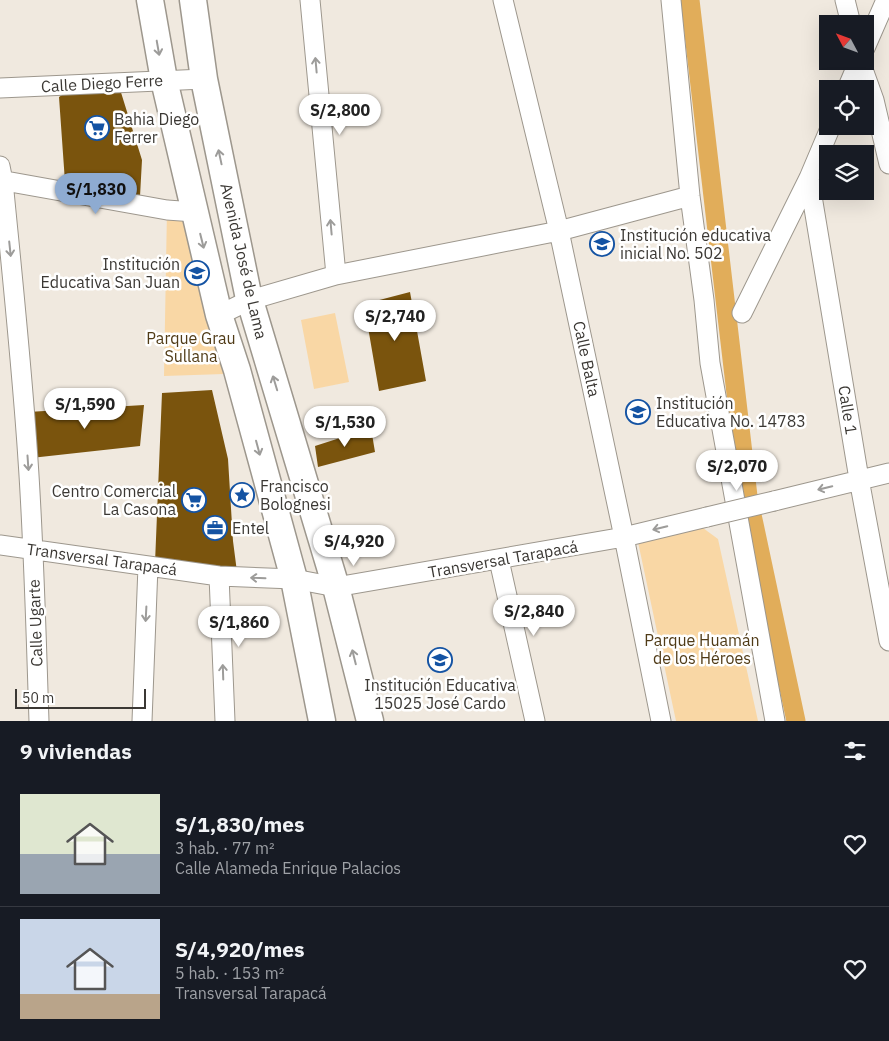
<!DOCTYPE html>
<html lang="es">
<head>
<meta charset="utf-8">
<style>
  :root { --surface:#171b24; --page:#242831; --text:#f1f3f6; --muted:#9ea1a6; --line:#363941; --accent:#8eabd1 }
  body { margin:0; font-family:"IBM Plex Sans",sans-serif; background:var(--page); color:var(--text); height:100vh; display:flex; flex-direction:column; font-size:19px; white-space:nowrap }
  * { box-sizing:border-box; margin:0 }
  p { font-size:16px; color:var(--muted) }
  .icon { flex:none; width:28px; height:28px; fill:none; stroke:currentColor; stroke-width:2; stroke-linecap:round; stroke-linejoin:round }
  .map { position:relative; height:721px; overflow:hidden }
  .panel { display:flex; flex-direction:column; background:var(--surface); flex:1 }
  .panel>* { flex:none }
  .needle { width:32px; rotate:311deg }
  .controls { position:absolute; left:819px; top:15px; display:grid; gap:10px }
  .controls a { display:grid; place-items:center; width:55px; height:55px; border-radius:0px; background:var(--surface); box-shadow:0 5px 20px #0002; font-size:25px }
  .scale { position:absolute; left:15px; bottom:12px; width:131px; box-sizing:border-box; padding-left:5px; border:2px solid #3b3834; border-top:0; font-size:14px; line-height:18px; white-space:nowrap; color:#3b3834; -webkit-text-stroke:4px #fff; paint-order:stroke }
  .price { position:absolute; translate:-50% -42px; padding:0 11px; border-radius:18px; background:#fff; color:#222; font-size:16px; line-height:32px; filter:drop-shadow(0 1px 2px #0008) }
  .price::after { content:''; position:absolute; left:50%; top:30px; width:15px; height:11px; margin-left:-8px; background:inherit; clip-path:polygon(0 0,100% 0,50% 100%) }
  .price.active { background:var(--accent); color:#111 }
  ul { padding:0; list-style:none }
  li { display:flex; align-items:center; gap:15px; height:125px; padding:0 20px }
  li+li { border-top:1px solid var(--line) }
  li span { display:grid; place-items:center; flex:none; width:140px; height:100px; border-radius:0px; color:#555 }
  li>.icon { margin-inline-start:auto }
  span .icon { width:60px; height:60px; fill:#fffc; stroke-width:1 }
  li b { font-size:21px }
  h2 { display:flex; justify-content:space-between; align-items:center; height:60px; padding:0 20px; font-size:21px }
  .map>svg:first-child { display:block }
</style>
</head>
<body>
<div class="map">
<svg width="889" height="721" viewBox="0 0 889 721">
  <rect width="100%" height="100%" fill="#f0e9df"/>
  <path fill="#f9d7a5" d="M167,210L195,212L224,374L164,376Z
    M335,313L349,382L314,389L301,320Z
    M703,528L718,539L758,721H676L638,542Z"/>
  <g fill="none" stroke-linecap="round" stroke-linejoin="round">
    <path stroke="#e1ad5a" stroke-width="19" d="M690,0L748,496L796,721"/>
  </g>
  <path fill="#7a540d" d="M119,86L142,160L140,196L65,182L59,97L73,88Z
    M410,292L426,381L379,391L364,304Z
    M212,390L228,459L233,541L237,572L155,563L162,393Z
    M144,405L140,446L31,458L28,412Z
    M371,428L375,452L318,467L315,446Z"/>
  <g fill="none" stroke-linecap="round" stroke-linejoin="round">
    <defs>
      <path id="street" d="M310,0L336,275
        M503,0L559,231L624,537L661,721
        M671,0L690,196L704,300L710,363L775,721
        M845,0L851,24
        M865,48L886,0
        M860,61L874,100L889,164
        M0,88L204,79
        M847,89L859,61
        M0,166L3,181C12,274 22,367 28,460C34,547 36,634 39,721
        M809,178L859,479L889,641
        M0,180L167,210L195,212
        M742,313L809,178L831,126
        M219,315L250,300L336,275L559,231L690,196
        M774,501L889,473
        M0,545L219,576L294,579L336,587L624,537L707,517
        M499,560L535,721
        M219,576L225,721
        M142,721L148,566"/>
      <path id="secondary" d="M150,0L164,80L219,315L237,370L294,579L322,721
        M193,0L204,79L248,294L336,587L370,721"/>
    </defs>
    <use href="#street" stroke="#9d978d" stroke-width="21"/>
    <use href="#secondary" stroke="#9d978d" stroke-width="29"/>
    <use href="#street" stroke="#fff" stroke-width="19"/>
    <use href="#secondary" stroke="#fff" stroke-width="26"/>
    <defs>
      <path id="street-bridge" d="M707,517L774,501"/>
    </defs>
    <use href="#street-bridge" stroke="#9d978d" stroke-width="21" stroke-linecap="butt"/>
    <use href="#street-bridge" stroke="#fff" stroke-width="19"/>
  </g>
  <defs><path id="oneway-shaft" d="M-6 0H5M1.5-3L5.5 0L1.5 3" fill="none" stroke-width="1.6" stroke-linecap="round" stroke-linejoin="round" transform="scale(1.25)"/></defs>
  <g stroke="#9d9c9a">
    <use href="#oneway-shaft" transform="translate(158 48) rotate(80)"/>
    <use href="#oneway-shaft" transform="translate(316 65) rotate(-95)"/>
    <use href="#oneway-shaft" transform="translate(220 157) rotate(-102)"/>
    <use href="#oneway-shaft" transform="translate(331 227) rotate(-95)"/>
    <use href="#oneway-shaft" transform="translate(202 241) rotate(76)"/>
    <use href="#oneway-shaft" transform="translate(10 249) rotate(84)"/>
    <use href="#oneway-shaft" transform="translate(275 383) rotate(-107)"/>
    <use href="#oneway-shaft" transform="translate(258 448) rotate(75)"/>
    <use href="#oneway-shaft" transform="translate(28 463) rotate(86)"/>
    <use href="#oneway-shaft" transform="translate(825 488) rotate(166)"/>
    <use href="#oneway-shaft" transform="translate(660 528) rotate(166)"/>
    <use href="#oneway-shaft" transform="translate(258 578) rotate(-178)"/>
    <use href="#oneway-shaft" transform="translate(146 614) rotate(93)"/>
    <use href="#oneway-shaft" transform="translate(354 657) rotate(-104)"/>
    <use href="#oneway-shaft" transform="translate(223 672) rotate(-92)"/>
  </g>
  <defs>
    <symbol id="supermarket-ring" viewBox="-11 -11 22 22"><circle r="9.5" fill="#fff" stroke="#1453a3" stroke-width="1.5"/><path d="M-6-5.5h2.5l.6 2H6L4.5 2H-2.5L-4.4-4H-6ZM-1.5 3.2a1.3 1.3 0 1 0 .1 0ZM3 3.2a1.3 1.3 0 1 0 .1 0Z" fill="#1453a3"/></symbol>
    <symbol id="school-ring" viewBox="-11 -11 22 22"><circle r="9.5" fill="#fff" stroke="#1453a3" stroke-width="1.5"/><path d="M0-5L7-2L0 1L-7-2ZM-4 1L0 2.5L4 1V4Q0 6-4 4Z" fill="#1453a3"/></symbol>
    <symbol id="sight-ring" viewBox="-11 -11 22 22"><circle r="9.5" fill="#fff" stroke="#1453a3" stroke-width="1.5"/><path d="M0-6L1.8-2.2L6-1.7L2.9 1.2L3.7 5.4L0 3.3L-3.7 5.4L-2.9 1.2L-6-1.7L-1.8-2.2Z" fill="#1453a3"/></symbol>
    <symbol id="office-ring" viewBox="-11 -11 22 22"><circle r="9.5" fill="#fff" stroke="#1453a3" stroke-width="1.5"/><path d="M-6-3h4V-5.5h4V-3h4V5H-6ZM-1-4.5V-3h2v-1.5ZM-6 0V1H6V0Z" fill="#1453a3"/></symbol>
  </defs>
  <g fill-rule="evenodd">
    <use href="#supermarket-ring" x="83" y="114" width="28" height="28"/>
    <use href="#school-ring" x="588" y="230" width="28" height="28"/>
    <use href="#school-ring" x="183" y="259" width="28" height="28"/>
    <use href="#school-ring" x="624" y="398" width="28" height="28"/>
    <use href="#sight-ring" x="228" y="481" width="28" height="28"/>
    <use href="#supermarket-ring" x="180" y="486" width="28" height="28"/>
    <use href="#office-ring" x="201" y="514" width="28" height="28"/>
    <use href="#school-ring" x="426" y="646" width="28" height="28"/>
  </g>
  <g text-anchor="middle" dominant-baseline="central" stroke-width="5" stroke-linejoin="round" paint-order="stroke">
    <g font-size="16" fill="#3b3834" stroke="#fff">
      <text transform="translate(102 83) rotate(-3)">Calle Diego Ferre</text>
      <text transform="translate(244 261) rotate(77)">Avenida José de Lama</text>
      <text transform="translate(587 359) rotate(78)">Calle Balta</text>
      <text transform="translate(848 410) rotate(81)">Calle 1</text>
      <text transform="translate(102 559) rotate(8)">Transversal Tarapacá</text>
      <text transform="translate(503 559) rotate(-10)">Transversal Tarapacá</text>
      <text transform="translate(35 623) rotate(-92)">Calle Ugarte</text>
    </g>
    <g font-size="16" fill="#3b3834" stroke="#fff" text-anchor="start">
      <text x="114" y="119">Bahia Diego<tspan x="114" dy="18">Ferrer</tspan></text>
      <text x="620" y="235">Institución educativa<tspan x="620" dy="18">inicial No. 502</tspan></text>
      <text x="180" y="264" text-anchor="end">Institución<tspan x="180" dy="18">Educativa San Juan</tspan></text>
      <text x="656" y="403">Institución<tspan x="656" dy="18">Educativa No. 14783</tspan></text>
      <text x="260" y="486">Francisco<tspan x="260" dy="18">Bolognesi</tspan></text>
      <text x="176" y="491" text-anchor="end">Centro Comercial<tspan x="176" dy="18">La Casona</tspan></text>
      <text x="232" y="528">Entel</text>
      <text x="440" y="685" text-anchor="middle">Institución Educativa<tspan x="440" dy="18">15025 José Cardo</tspan></text>
    </g>
    <g font-size="16" fill="#503b17" stroke="#fff">
      <text x="191" y="338">Parque Grau<tspan x="191" dy="18">Sullana</tspan></text>
      <text x="702" y="640">Parque Huamán<tspan x="702" dy="18">de los Héroes</tspan></text>
    </g>
  </g>
</svg>
<div class="controls">
<a><svg class="needle" viewBox="-14 -14 28 28"><path d="M0-13l5 13h-10z" fill="#e53935"/><path d="M0 13l5-13h-10z" fill="#9ea1a6"/></svg></a>
<a><svg class="icon" aria-label="locate" viewBox="0 0 24 24"><circle cx="12" cy="12" r="6"/><path d="M12 2v4M12 18v4M2 12h4M18 12h4"/></svg></a>
<a><svg class="icon" aria-label="layers" viewBox="0 0 24 24"><path d="M12 4l9 5-9 5-9-5zM3 14l9 5 9-5"/></svg></a>
</div>
<div class="scale">50 m</div>
<b class="price" style="left:340px;top:136px">S/2,800</b>
<b class="price active" style="left:96px;top:215px">S/1,830</b>
<b class="price" style="left:395px;top:342px">S/2,740</b>
<b class="price" style="left:85px;top:430px">S/1,590</b>
<b class="price" style="left:345px;top:448px">S/1,530</b>
<b class="price" style="left:737px;top:492px">S/2,070</b>
<b class="price" style="left:354px;top:567px">S/4,920</b>
<b class="price" style="left:534px;top:637px">S/2,840</b>
<b class="price" style="left:239px;top:648px">S/1,860</b>
</div>
<section class="panel">
<h2>9 viviendas<svg class="icon" aria-label="filters" viewBox="0 0 24 24"><path d="M4 7h16M4 17h16"/><circle cx="9" cy="7" r="2"/><circle cx="15" cy="17" r="2"/></svg></h2>
<ul>
<li><span style="background:linear-gradient(#dfe7d0 60%,#9aa5b1 0)"><svg class="icon" aria-label="home" viewBox="0 0 24 24"><path d="M3 11l9-7 9 7M6 9v11h12V9"/></svg></span><div><b>S/1,830/mes</b><p>3 hab. · 77 m²</p><p>Calle Alameda Enrique Palacios</p></div><svg class="icon" aria-label="heart" viewBox="0 0 24 24"><path d="M12 20l-8-8c-3-5 5-10 8-4 3-6 11-1 8 4z"/></svg></li>
<li><span style="background:linear-gradient(#c9d6e8 75%,#b9a48a 0)"><svg class="icon" aria-label="home" viewBox="0 0 24 24"><path d="M3 11l9-7 9 7M6 9v11h12V9"/></svg></span><div><b>S/4,920/mes</b><p>5 hab. · 153 m²</p><p>Transversal Tarapacá</p></div><svg class="icon" aria-label="heart" viewBox="0 0 24 24"><path d="M12 20l-8-8c-3-5 5-10 8-4 3-6 11-1 8 4z"/></svg></li>
</ul>
</section>
</body>
</html>
